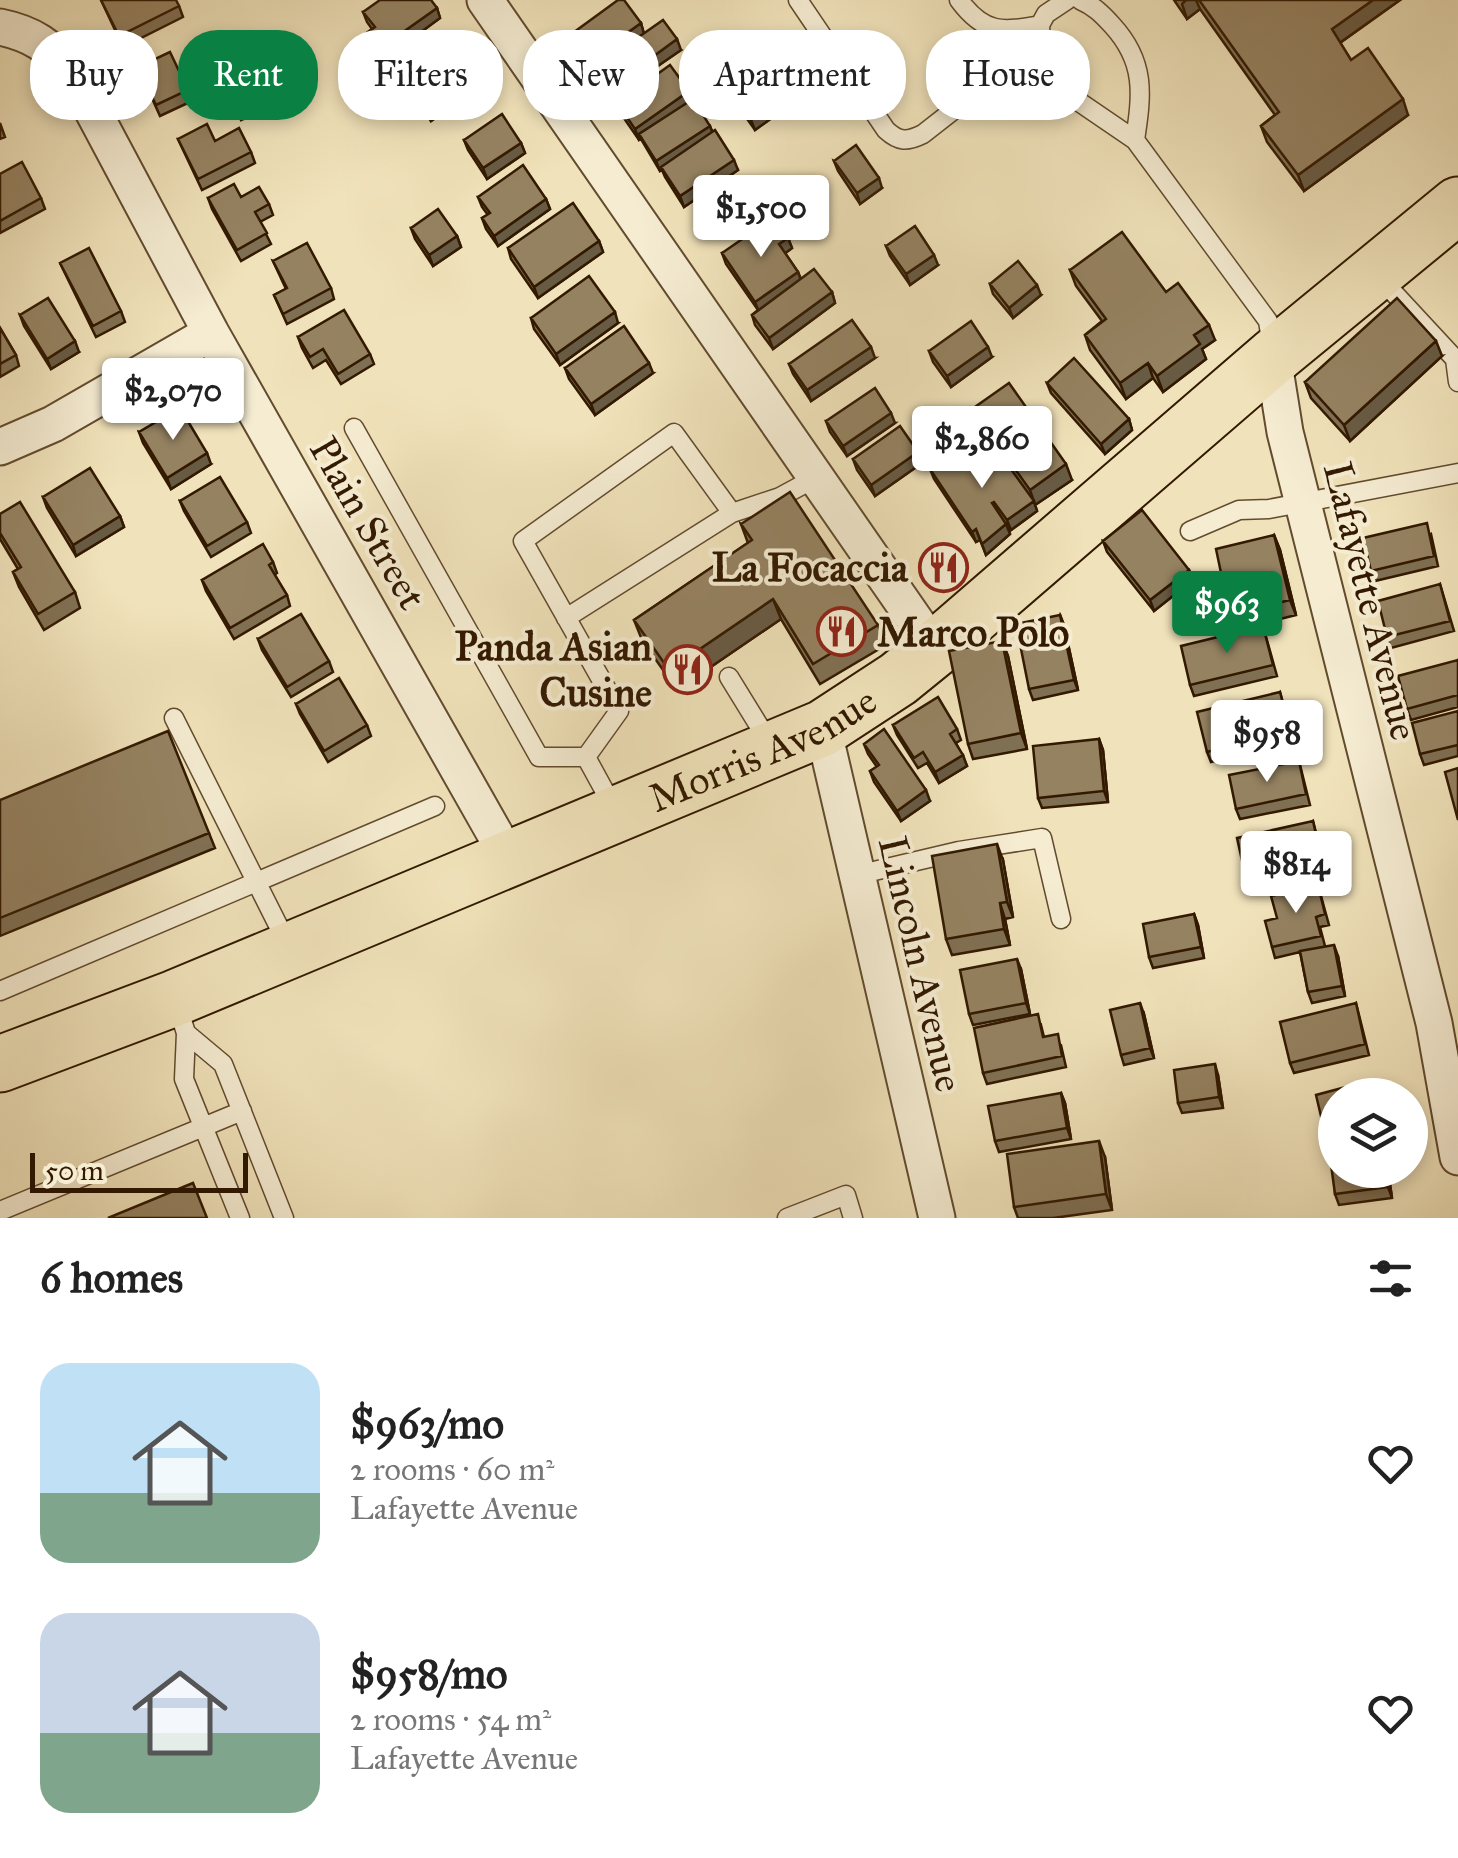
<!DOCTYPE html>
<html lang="en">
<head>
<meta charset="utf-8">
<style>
  :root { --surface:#fff; --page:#f2f2f2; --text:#222; --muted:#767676; --accent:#0b8043 }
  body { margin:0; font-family:"IM FELL Great Primer",serif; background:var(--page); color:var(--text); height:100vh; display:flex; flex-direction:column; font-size:38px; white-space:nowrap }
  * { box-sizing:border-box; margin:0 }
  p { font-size:32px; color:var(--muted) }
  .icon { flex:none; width:55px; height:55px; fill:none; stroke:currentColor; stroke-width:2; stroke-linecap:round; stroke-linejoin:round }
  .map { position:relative; height:1218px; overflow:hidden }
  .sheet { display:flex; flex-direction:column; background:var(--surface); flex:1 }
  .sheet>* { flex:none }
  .banner { position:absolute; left:30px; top:30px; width:1400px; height:90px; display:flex; gap:20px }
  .fabs { position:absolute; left:1318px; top:1078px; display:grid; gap:20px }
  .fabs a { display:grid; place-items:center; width:110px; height:110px; border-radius:50%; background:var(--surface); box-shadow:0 5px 15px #0003; font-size:50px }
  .scale { position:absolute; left:30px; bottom:25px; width:218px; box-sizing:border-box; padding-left:10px; border:5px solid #321900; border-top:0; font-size:28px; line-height:35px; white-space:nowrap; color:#321900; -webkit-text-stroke:8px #f5ecd2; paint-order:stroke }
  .price { position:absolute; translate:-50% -85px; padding:0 22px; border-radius:10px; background:#fff; color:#222; font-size:32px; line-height:65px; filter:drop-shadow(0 2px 5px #0008) }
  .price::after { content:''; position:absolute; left:50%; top:60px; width:30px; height:22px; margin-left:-15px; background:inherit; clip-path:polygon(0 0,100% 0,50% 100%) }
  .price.current { background:var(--accent); color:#fff }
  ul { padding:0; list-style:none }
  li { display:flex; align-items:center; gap:30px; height:250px; padding:0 40px }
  li span { display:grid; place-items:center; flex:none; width:280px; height:200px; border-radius:30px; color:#555 }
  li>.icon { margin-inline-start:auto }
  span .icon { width:120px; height:120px; fill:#fffc; stroke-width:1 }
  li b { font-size:42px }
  h2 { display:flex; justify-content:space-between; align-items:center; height:120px; padding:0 40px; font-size:42px }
  .pill { padding:0 35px; border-radius:40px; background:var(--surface); box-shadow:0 5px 15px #0003; font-size:35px; line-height:90px }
  .pill.current { background:var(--accent); color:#fff }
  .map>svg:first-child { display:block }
</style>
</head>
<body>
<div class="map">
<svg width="1458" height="1218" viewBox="0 0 1458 1218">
  <rect width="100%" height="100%" fill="#f0e2ba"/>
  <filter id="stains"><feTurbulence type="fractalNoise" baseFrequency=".002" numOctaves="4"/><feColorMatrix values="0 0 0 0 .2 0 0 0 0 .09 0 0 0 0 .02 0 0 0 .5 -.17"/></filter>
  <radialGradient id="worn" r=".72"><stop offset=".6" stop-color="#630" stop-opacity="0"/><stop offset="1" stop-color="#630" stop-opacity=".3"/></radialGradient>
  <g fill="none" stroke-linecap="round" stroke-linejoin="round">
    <defs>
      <path id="service" d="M798,0L886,130C899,142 907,142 923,134L1015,62L1046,56
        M959,0C984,34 1002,32 1040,25
        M1067,0L1046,14L1040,25L1041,46L1072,97L1135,140C1142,94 1146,62 1112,25C1102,14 1094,6 1080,0
        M1135,140L1268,321L1272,347
        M1379,277L1455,359L1458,382
        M354,428L539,757H586L615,810
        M732,513L780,497L817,477
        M1190,531L1239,510L1269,509L1458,473
        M566,618L732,513L674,433L523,541L619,711L586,757
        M729,677L769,742
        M174,718L288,945
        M857,875L959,851L1042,838L1061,919
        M0,991L435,806
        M176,1001L186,1033L184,1079L240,1218
        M186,1033L223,1064L284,1218
        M0,1211L242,1111
        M787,1218L846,1195L853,1218"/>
      <path id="minor" d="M485,0L935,649
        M0,27C34,34 48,46 71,70L211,333L495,834L506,862
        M1273,357L1285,432L1434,1023L1458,1157
        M0,447L53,424L211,333
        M823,728L937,1218"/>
      <g id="primary">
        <path id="s1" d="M0,1064L175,998L823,728L898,679L935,649L1273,357L1458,205"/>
      </g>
    </defs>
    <use href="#service" stroke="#624b2e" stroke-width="21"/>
    <use href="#minor" stroke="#624b2e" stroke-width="39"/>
    <use href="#primary" stroke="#321900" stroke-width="59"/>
    <use href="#service" stroke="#f5ecd2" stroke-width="18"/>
    <use href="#minor" stroke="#f5ecd2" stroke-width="35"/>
    <use href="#primary" stroke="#f0e2ba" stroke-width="55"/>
  </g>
  <path fill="#807053" stroke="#321900" stroke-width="2.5" d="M101,0L179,6L183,17L123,47Z
    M1174,0H1400L1340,43L1351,60L1408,115L1304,191L1267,142L1261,126L1275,115L1200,9L1187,19Z
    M437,8L440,18L376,65L364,48L360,38L372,29L367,22L363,12Z
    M641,23L644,34L681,50L652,70L654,76L692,100L738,170L684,207L665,177L662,170L660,171L641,139L639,140L621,114L617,104L615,105L597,80L594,70L592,71L574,45L570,35Z
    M138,67L188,90L192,101L160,116Z
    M405,79L462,99L431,121L409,90Z
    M257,81L268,109L241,120L230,92Z
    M726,85L776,102L780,112L755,130L730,95Z
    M0,123L5,137L0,139Z
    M178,139L215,141L251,152L255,163L202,190Z
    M464,140L521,143L525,153L487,179L468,150Z
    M834,161L882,188L860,204L838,171Z
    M0,174L41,198L45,209L0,233Z
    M241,197L269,204L273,215L260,222L271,244L241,261L212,209L208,198Z
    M478,197L546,199L550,209L498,246L486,229L482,218L488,215L482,207Z
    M411,228L457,236L461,247L433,266L415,239Z
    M788,238L792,248L785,253L798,272L801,279L832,292L835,303L773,349L755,325L752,315L758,310L726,264L722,253Z
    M599,241L603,252L538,298L511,259L508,248Z
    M886,246L938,265L910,285L890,256Z
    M273,261L331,288L334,299L287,324L274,295L286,289Z
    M60,263L121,311L125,322L96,337Z
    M1070,270L1166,292L1215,340L1202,349L1206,359L1163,392L1153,378L1126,399L1090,350L1085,335L1102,321L1076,286Z
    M990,284L1041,295L1013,318L993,294Z
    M20,315L79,352L51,369L24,326Z
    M531,318L618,323L560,365L534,329Z
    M0,328L16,355L19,366L0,377Z
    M298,337L370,354L374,364L341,384L326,360L313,368L302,348Z
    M929,351L992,357L951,387L933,362Z
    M1442,356L1350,441L1311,398L1305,382Z
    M875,358L811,401L793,374L789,364Z
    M565,368L653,373L595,415L569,379Z
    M1047,383L1129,419L1132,430L1105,454L1051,393Z
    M972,409L1072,480L1035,505L1037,511L1011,530L1007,525L1010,534L986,555L980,540L976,542L934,479L930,469H970L996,450L978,424Z
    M826,421L895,423L847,456L830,432Z
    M139,432L211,464L171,489L143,443Z
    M918,452L922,463L875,496L857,470L853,459Z
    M43,497L120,516L124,527L76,556L47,508Z
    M180,501L247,522L251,533L211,557L184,511Z
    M0,514L75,592L80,608L44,630L19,587L13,572L18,569L0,539Z
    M741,524L878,625L886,645L820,684L781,619L677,690L642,640L634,620L748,543Z
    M1431,534L1438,566L1375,581L1371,571Z
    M1274,535L1280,550L1296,615L1248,627L1231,608L1225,592Z
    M1103,541L1189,570L1193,580L1154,611L1107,552Z
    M273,562L277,573L274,575L287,595L290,606L234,639L206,591L202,580Z
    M1440,584L1454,631L1391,648L1387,637Z
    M1060,615L1064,625L1078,690L1033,700L1029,689Z
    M1263,626L1277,676L1194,696L1190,685Z
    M258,639L329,661L333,672L291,697L262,650Z
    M1002,641L1008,656L1027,749L973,759L968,744Z
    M1458,660V707L1411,720L1407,709Z
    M1280,692L1294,742L1211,762L1207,752Z
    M296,704L367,725L371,736L328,762L300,714Z
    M1458,711V756L1424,765L1420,754Z
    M893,725L957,729L961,740L956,743L967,766L939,783L927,763L918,768L897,735Z
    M1099,739L1103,750L1108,802L1042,808L1038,798Z
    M864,744L930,801L901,821L874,782L870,771L877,767L868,754Z
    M1299,761L1310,805L1240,819L1236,809Z
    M0,800L209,833L215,848L0,936Z
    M1313,821L1325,868L1249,884L1245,874Z
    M1003,860L1013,917L1005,919L1010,945L952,955L946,939Z
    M1318,885L1329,925L1320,927L1325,946L1338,956L1345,996L1312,1003L1308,992L1300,952L1275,958L1272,947Z
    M1194,914L1198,925L1204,958L1153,968L1149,957Z
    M1021,969L1030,1014L973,1025L969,1014Z
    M1356,1003L1369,1055L1294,1073L1290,1063Z
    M1144,1014L1154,1058L1124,1065L1121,1055Z
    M1041,1025L1044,1037L1061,1045L1066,1067L987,1084L983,1073Z
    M1218,1075L1223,1108L1182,1113L1178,1103Z
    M1061,1093L1065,1103L1071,1139L999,1152L995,1141Z
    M1335,1095V1137L1328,1139L1324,1129Z
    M1105,1157L1112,1210L1053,1218H1018L1014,1207Z
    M1335,1170H1388L1392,1198L1339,1205L1335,1194Z"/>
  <path fill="#685b44" stroke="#321900" stroke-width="2.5" d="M1186,0H1196L1200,9L1187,19L1182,4Z
    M1373,0H1400L1338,44L1332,29Z
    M437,8L440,18L376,65L372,54Z
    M641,23L644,34L592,71L588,61Z
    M677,39L681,50L652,70L655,78L615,105L611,95L647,61Z
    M458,89L462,99L431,121L427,111Z
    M689,91L692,102L639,134L641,139L639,140L635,129Z
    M1403,99L1408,115L1304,191L1298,175Z
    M776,102L780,112L755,130L751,120Z
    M710,126L714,137L660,171L656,161Z
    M521,143L525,153L487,179L483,168Z
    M734,160L738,170L684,207L680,196Z
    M879,178L882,188L860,204L857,193Z
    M546,199L550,209L498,246L494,236Z
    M457,236L461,247L433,266L429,255Z
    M788,238L792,248L783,255L779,244Z
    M599,241L603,252L538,298L534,287Z
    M934,255L938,265L910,285L906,274Z
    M798,272L802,283L759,312L755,302Z
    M1037,285L1041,295L1013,318L1009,308Z
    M832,292L835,303L773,349L769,338Z
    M615,312L618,323L560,365L556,354Z
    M1209,325L1215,340L1202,349L1206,359L1163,392L1157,376L1194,335Z
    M75,341L79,352L51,369L47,359Z
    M1436,341L1442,356L1350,441L1344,425Z
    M871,347L875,358L811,401L807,390Z
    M988,347L992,357L951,387L947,376Z
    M649,363L653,373L595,415L591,404Z
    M1148,363L1153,378L1126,399L1120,383Z
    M891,413L895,423L847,456L843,446Z
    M1129,419L1132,430L1105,454L1101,444Z
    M918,452L922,463L875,496L871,485Z
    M207,453L211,464L171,489L167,478Z
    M1066,464L1072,480L1035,505L1030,490Z
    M1034,501L1037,511L1011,530L1007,520Z
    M120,516L124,527L76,556L73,545Z
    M1006,524L1010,534L986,555L982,544Z
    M976,529L980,540L976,542L972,532Z
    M1274,535L1280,550L1296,615L1290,600Z
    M1189,570L1193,580L1154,611L1150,600Z
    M773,599L781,619L677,690L669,670Z
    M1060,615L1064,625L1078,690L1074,680Z
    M1002,641L1008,656L1027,749L1021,733Z
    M1099,739L1103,750L1108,802L1104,791Z
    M963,755L967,766L939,783L935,772Z
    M926,790L930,801L901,821L897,811Z
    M997,844L1003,860L1013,917L1007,902Z
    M1000,903L1005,919L1010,945L1004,929Z
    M1194,914L1198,925L1204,958L1201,947Z
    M1334,945L1338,956L1345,996L1342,986Z
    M1017,959L1021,969L1030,1014L1026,1003Z
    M1140,1003L1144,1014L1154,1058L1150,1048Z
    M1215,1064L1218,1075L1223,1108L1219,1097Z
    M1061,1093L1065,1103L1071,1139L1067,1128Z
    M1099,1141L1105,1157L1112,1210L1106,1194Z
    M1386,1170H1388L1392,1198L1388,1187Z"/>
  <path fill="#958261" stroke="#321900" stroke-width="2.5" d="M101,0H176L179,6L119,36Z
    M380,0H431L437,8L372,54L360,38L375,27L363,12Z
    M618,0H624L641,23L588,61L570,35Z
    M1199,0H1373L1332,29L1351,60L1368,48L1403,99L1298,175L1261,126L1279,112Z
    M663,20L677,39L647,61L651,67L611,95L593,69Z
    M170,52L188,90L156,105L138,67Z
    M436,57L458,89L427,111L405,79Z
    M670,65L689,91L635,129L617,103Z
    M751,67L776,102L751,120L726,85Z
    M257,81L266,104L239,115L230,92Z
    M693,99L710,126L656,161L639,134Z
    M502,114L521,143L483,168L464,140Z
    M207,124L215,141L239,128L251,152L198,179L178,139Z
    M715,130L734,160L680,196L661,167Z
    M856,145L879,178L857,193L834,161Z
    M22,162L41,198L0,221V174Z
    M523,165L546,199L494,236L482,218L490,213L478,197Z
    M234,184L241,197L259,187L269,204L255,212L267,233L237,250L208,198Z
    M573,203L599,241L534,287L508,248Z
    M438,209L457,236L429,255L411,228Z
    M774,217L788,238L779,244L798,272L755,302L722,253Z
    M915,226L934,255L906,274L886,246Z
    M1122,232L1166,292L1178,283L1209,325L1194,335L1200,344L1157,376L1148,363L1120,383L1085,335L1106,319L1070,270Z
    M307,243L331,288L283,314L274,295L287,288L273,261Z
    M89,248L121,311L93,326L60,263Z
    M1018,261L1037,285L1009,308L990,284Z
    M814,269L832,292L769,338L752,315Z
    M589,276L615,312L556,354L531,318Z
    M48,298L75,341L47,359L20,315Z
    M1397,298L1436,341L1344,425L1305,382Z
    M344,310L370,354L338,374L323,349L310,357L298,337Z
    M852,320L871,347L807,390L789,364Z
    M971,321L988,347L947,376L929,351Z
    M624,326L649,363L591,404L565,368Z
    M0,328L16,355L0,364Z
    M1074,358L1129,419L1101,444L1047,383Z
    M1009,383L1066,464L1030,490L972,409Z
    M875,388L891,413L843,446L826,421Z
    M180,408L207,453L167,478L139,432Z
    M900,426L918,452L871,485L853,459Z
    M954,445L970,469L997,450L1034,501L1007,520L994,502L992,503L1006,524L982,544L976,529L972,532L930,469Z
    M90,468L120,516L73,545L43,497Z
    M220,477L247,522L207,546L180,501Z
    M790,492L878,625L813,664L773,599L669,670L634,620L752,540L741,524Z
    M20,502L75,592L38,614L13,572L21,567L0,533V514Z
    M1142,510L1189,570L1150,600L1103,541Z
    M1427,523L1434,556L1371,571L1363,538Z
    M1274,535L1290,600L1243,611L1225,592L1216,549Z
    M263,544L273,562L269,565L287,595L230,628L202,580Z
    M1440,584L1450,621L1387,637L1378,601Z
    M301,614L329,661L287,687L258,639Z
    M1060,615L1074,680L1029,689L1016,624Z
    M1263,626L1273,665L1190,685L1181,646Z
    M1002,641L1021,733L968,744L949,651Z
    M1458,660V695L1407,709L1398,676Z
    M339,678L367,725L324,751L296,704Z
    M1280,692L1290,731L1207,752L1197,712Z
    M938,697L957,729L950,734L963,755L935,772L923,752L914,758L893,725Z
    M1458,711V745L1420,754L1412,723Z
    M884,729L926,790L897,811L870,771L879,765L864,744Z
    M168,731L209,833L0,918V800Z
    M1099,739L1104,791L1038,798L1033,746Z
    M1299,761L1306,794L1236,809L1229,775Z
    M1458,768V820L1445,772Z
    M1313,821L1321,857L1245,874L1237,838Z
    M997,844L1007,902L1000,903L1004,929L946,939L932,856Z
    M1318,885L1325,914L1316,917L1321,936L1272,947L1265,921L1277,918L1271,896Z
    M1194,914L1201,947L1149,957L1143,924Z
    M1334,945L1342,986L1308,992L1300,951Z
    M1017,959L1026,1003L969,1014L960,970Z
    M1140,1003L1150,1048L1121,1055L1110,1010Z
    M1356,1003L1365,1044L1290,1063L1280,1022Z
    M1038,1014L1043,1037L1058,1034L1062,1056L983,1073L974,1028Z
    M1215,1064L1219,1097L1178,1103L1174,1070Z
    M1368,1081L1371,1095H1335V1126L1324,1129L1316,1095Z
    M1061,1093L1067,1128L995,1141L988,1106Z
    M1099,1141L1106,1194L1014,1207L1007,1154Z
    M1335,1156V1170H1386L1388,1187L1335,1194L1330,1157Z
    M193,1183L207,1218H108Z"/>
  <defs>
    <symbol id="restaurant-ring" viewBox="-11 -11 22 22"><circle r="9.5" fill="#f5ecd2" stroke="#8f2418" stroke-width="1.5"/><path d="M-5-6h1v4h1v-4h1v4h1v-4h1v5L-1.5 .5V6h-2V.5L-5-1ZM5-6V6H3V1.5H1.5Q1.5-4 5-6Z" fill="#8f2418"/></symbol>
  </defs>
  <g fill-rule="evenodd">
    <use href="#restaurant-ring" x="916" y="540" width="55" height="55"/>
    <use href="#restaurant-ring" x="814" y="604" width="55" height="55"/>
    <use href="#restaurant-ring" x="660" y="642" width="55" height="55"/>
  </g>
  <g text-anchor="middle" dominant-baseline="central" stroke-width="8" stroke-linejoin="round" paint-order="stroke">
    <g font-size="40" fill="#321900" stroke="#f5ecd2">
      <text transform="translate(368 523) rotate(60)">Plain Street</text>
      <text transform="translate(1371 601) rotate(76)">Lafayette Avenue</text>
      <text stroke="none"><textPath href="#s1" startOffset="825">Morris Avenue</textPath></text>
      <text transform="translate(921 964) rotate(77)">Lincoln Avenue</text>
    </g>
    <g font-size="40" font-weight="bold" fill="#321900" stroke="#f5ecd2" text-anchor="end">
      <text x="908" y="567">La Focaccia</text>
      <text x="877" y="632" text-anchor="start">Marco Polo</text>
      <text x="652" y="646">Panda Asian<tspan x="652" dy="46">Cusine</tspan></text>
    </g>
  </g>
  <rect width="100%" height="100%" filter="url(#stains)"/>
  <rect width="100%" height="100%" fill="url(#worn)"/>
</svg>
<div class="fabs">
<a><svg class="icon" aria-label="layers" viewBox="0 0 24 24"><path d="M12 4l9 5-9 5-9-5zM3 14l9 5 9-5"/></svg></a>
</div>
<div class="scale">50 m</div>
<b class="price" style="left:761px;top:260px">$1,500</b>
<b class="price" style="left:173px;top:443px">$2,070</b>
<b class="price" style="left:982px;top:491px">$2,860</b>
<b class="price current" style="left:1227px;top:656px">$963</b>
<b class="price" style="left:1267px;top:785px">$958</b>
<b class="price" style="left:1296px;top:916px">$814</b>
<div class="banner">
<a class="pill">Buy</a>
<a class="pill current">Rent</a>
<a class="pill">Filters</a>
<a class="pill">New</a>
<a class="pill">Apartment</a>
<a class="pill">House</a>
</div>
</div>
<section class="sheet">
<h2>6 homes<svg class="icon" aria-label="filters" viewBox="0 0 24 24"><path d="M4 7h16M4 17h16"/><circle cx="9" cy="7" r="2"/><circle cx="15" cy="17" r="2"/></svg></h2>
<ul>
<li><span style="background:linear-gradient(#bfe0f5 65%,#7fa58c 0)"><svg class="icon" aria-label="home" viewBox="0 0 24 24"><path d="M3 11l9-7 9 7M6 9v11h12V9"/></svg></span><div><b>$963/mo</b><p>2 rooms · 60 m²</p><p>Lafayette Avenue</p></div><svg class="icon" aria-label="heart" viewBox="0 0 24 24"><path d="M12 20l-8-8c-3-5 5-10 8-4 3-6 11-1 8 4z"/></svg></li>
<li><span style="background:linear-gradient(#c9d6e8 60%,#7fa58c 0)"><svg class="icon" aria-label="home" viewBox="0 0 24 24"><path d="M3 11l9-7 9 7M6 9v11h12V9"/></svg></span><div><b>$958/mo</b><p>2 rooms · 54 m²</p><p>Lafayette Avenue</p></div><svg class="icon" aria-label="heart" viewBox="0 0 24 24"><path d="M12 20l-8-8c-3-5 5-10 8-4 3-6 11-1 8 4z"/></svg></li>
</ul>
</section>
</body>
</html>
